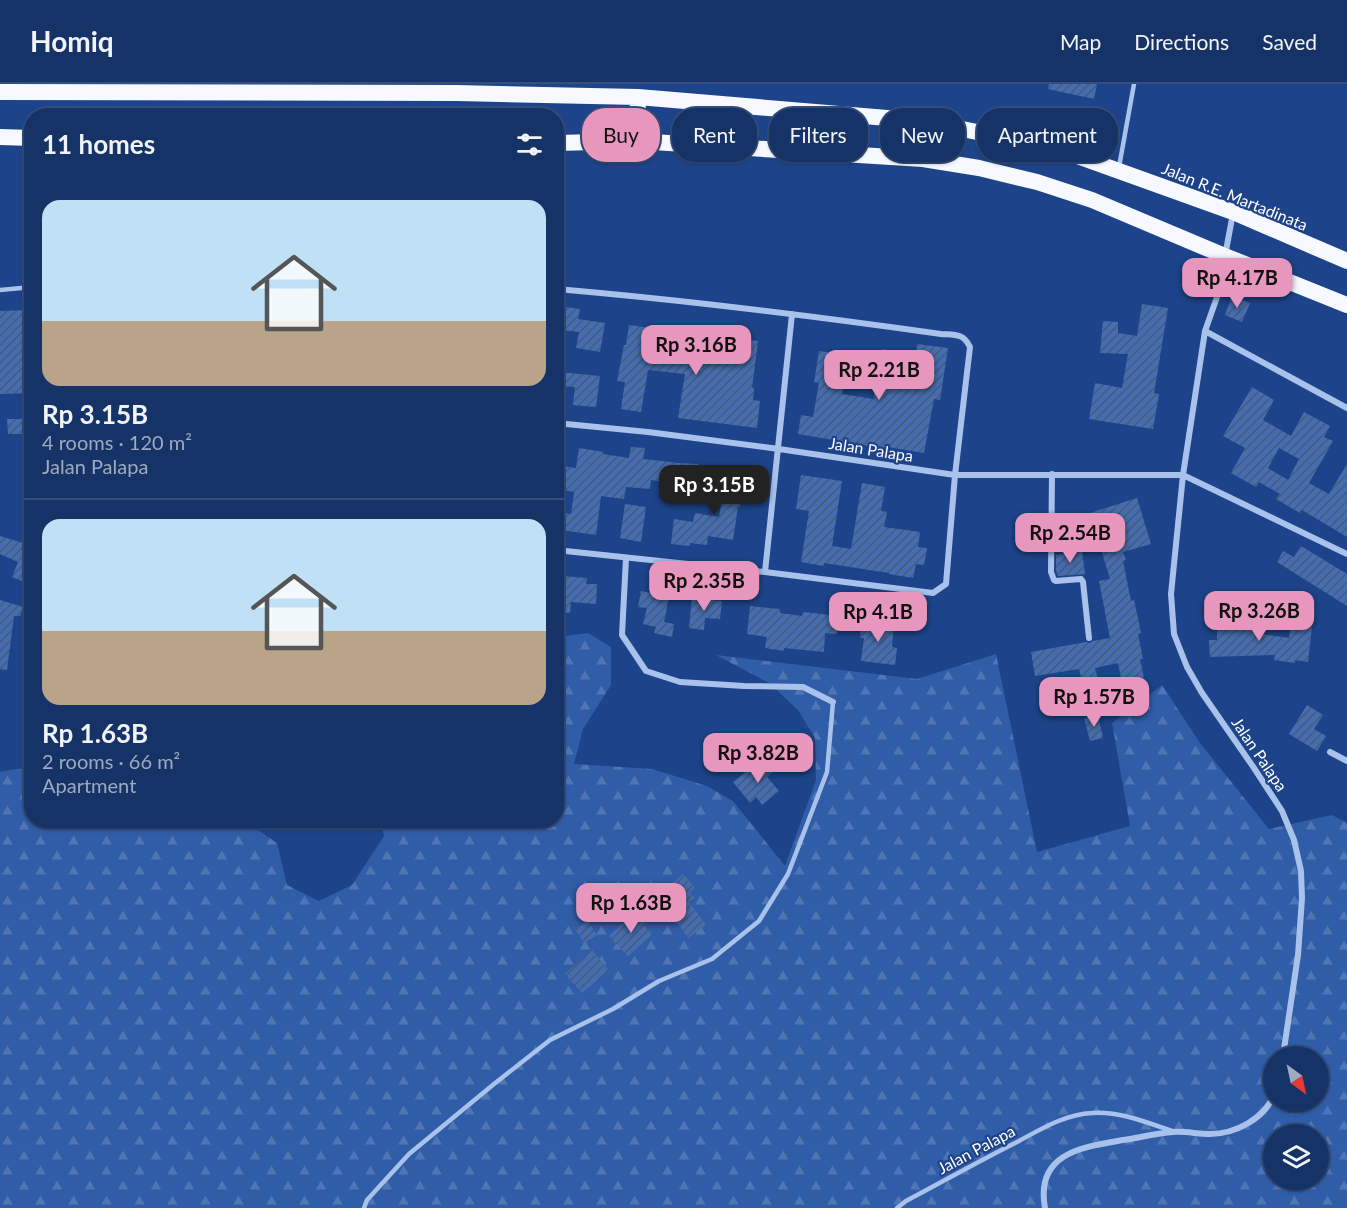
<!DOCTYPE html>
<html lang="en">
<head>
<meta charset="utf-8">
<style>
  :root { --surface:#163368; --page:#233f71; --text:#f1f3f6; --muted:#9eaac0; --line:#354e7c; --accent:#e797bd }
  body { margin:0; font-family:Lato,sans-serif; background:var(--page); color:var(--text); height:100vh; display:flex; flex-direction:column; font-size:22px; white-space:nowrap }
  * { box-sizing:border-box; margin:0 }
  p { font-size:20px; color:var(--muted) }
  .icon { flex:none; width:33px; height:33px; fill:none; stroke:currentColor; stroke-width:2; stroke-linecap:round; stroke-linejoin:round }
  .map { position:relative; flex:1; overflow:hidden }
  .details { position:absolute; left:24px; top:24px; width:540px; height:720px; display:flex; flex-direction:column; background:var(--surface); border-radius:24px; box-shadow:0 2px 4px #0004,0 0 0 2px var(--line) }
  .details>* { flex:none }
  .hud { position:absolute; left:582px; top:24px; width:570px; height:54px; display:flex; gap:12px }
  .needle { width:39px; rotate:147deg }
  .fabs { position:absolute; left:1263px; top:962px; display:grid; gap:12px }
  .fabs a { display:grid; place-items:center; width:66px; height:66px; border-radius:50%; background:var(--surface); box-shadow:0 2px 4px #0004,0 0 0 2px var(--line); font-size:30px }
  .price { position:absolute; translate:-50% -51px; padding:0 14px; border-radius:12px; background:var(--accent); color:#111; font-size:20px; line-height:39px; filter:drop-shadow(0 2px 3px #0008) }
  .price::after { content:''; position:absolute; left:50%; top:36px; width:18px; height:14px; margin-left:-9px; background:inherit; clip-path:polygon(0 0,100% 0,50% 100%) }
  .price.selected { background:#222; color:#fff }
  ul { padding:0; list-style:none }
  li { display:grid; align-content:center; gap:12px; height:318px; padding:0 18px }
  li+li { border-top:2px solid var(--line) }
  li span { display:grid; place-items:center; height:186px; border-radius:18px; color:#555 }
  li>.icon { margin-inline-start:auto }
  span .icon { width:108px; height:108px; fill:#fffc; stroke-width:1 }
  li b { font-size:26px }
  h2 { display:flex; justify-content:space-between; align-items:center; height:72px; padding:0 18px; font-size:26px }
  .tag { padding:0 21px; border-radius:24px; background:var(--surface); box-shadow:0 2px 4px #0004,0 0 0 2px var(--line); font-size:21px; line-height:54px }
  .tag.selected { background:var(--accent); color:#111 }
  header { display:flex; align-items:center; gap:36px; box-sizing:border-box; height:84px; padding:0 30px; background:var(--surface); border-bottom:2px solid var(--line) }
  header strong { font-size:28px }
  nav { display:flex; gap:33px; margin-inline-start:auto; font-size:21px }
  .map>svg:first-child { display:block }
</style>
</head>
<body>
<header>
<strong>Homiq</strong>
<nav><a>Map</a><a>Directions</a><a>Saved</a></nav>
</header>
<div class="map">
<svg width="1347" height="1124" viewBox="0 0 1347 1124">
  <defs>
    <pattern id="forest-firs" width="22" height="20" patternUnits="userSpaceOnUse" patternTransform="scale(1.5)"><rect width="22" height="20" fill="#305da8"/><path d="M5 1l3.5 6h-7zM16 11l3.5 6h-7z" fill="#4f75b5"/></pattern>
    <pattern id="building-hatch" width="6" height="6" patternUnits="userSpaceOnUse" patternTransform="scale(1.5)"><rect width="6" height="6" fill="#456eb2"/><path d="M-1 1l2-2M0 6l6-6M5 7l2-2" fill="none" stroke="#495a75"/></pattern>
  </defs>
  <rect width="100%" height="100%" fill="#1d448a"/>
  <path fill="url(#forest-firs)" fill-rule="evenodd" d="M588,549L611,563V601L583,645L574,680L652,685L707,702L733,717L785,782L816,696L815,654L798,626L769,599L716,571L917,595L996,570L1037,768L1130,742L1112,639L1162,601L1200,659L1269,745L1332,731L1347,739V1124H0V688L15,685H31L32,736L245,737L277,759L287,801L319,817L352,801L384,752L381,737L556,736L557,553ZM1274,972H1318V1017H1274ZM1274,1050H1318V1095H1274Z"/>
  <path fill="url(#building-hatch)" fill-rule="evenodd" d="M1049,0H1097L1094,15L1048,5Z
    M1232,212L1250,219L1242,238L1225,231Z
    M1142,220L1168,224L1154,309L1159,310L1153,345L1089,335L1095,299L1122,304L1128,270L1100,269L1103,237L1118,238V249L1137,252Z
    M565,223L580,225L578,235L605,239L600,268L576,264L579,248L562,246Z
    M32,226V309L0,310V227Z
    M629,241L651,244L648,263L656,264V269L679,271L682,247L758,257L752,304H754L753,316L760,317L757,344L678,334L685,290L648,286L641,328L621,325L625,298L617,297L624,261H626Z
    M917,260L948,264L940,316L934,315L924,369L888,363L887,365L798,350L801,331L813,333L819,299L814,298L819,267L847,271L842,310L873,315L883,265L916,271Z
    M559,288L600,292L596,323L573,321L575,303L557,302Z
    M1252,303L1274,316L1263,336L1291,352L1304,328L1330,342L1324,353L1333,357L1309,399L1329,410L1347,380V453L1302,426L1300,429L1276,415L1280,410L1259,398L1256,403L1231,389L1245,364L1223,352ZM1279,364L1299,375L1288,396L1268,384Z
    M7,335H23L24,350H8Z
    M631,363L645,364L643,375L679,379L698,380L696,409L677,407L678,400L651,396L650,405L626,403L624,415L601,412L596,451L561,446L563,429L571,430L574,408L556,405V390L560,391L561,382L576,384L579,364L603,368V370L629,374Z
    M727,384L746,387L740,423H738L733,456L708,452L707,461L690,459V462L671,460L674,435L693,438L695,429L719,433Z
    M801,391L842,397L832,462L851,465L862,399L885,403L881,427L887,428L884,443L920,448L918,463L927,464L924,481L916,480L913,494L889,490V489L824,479V482L801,478L809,427L796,425Z
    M1137,414L1151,460L1123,468L1126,476L1123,477L1131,517L1134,516L1141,549L1138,550L1143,575H1140L1144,594L1122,599L1118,579L1095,584L1106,626L1091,629L1085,602H1083L1079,585L1035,592L1031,568L1086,558L1090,559L1093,557L1110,554L1099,497L1110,495L1090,429Z
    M625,420L646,423L641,458L620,454Z
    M32,440V493L29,500L12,493L18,478L0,470V452L23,459Z
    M1301,462L1347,490V522L1277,478L1283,467L1294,473Z
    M1082,467L1085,490L1058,492L1056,486V471Z
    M562,492L587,494L586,500H597L596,520L571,518L570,529L556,528V505H561Z
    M641,507L669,513L664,538L674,540L672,553L654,549L656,543L643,540L647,524L638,523Z
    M692,514L722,517L720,535L705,534L704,546L689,544Z
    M0,516L23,523L20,532H14L7,586L0,585Z
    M750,522L780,525V529L802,532L803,528L839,532L837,550L825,549L824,568L784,564V567L765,564L767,553L747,550Z
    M1217,531H1240V546H1260L1261,550L1289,554L1291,540L1312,543L1308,578L1295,576V579L1274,576L1275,571L1210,573L1209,556H1217Z
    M862,537L894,540L892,563L897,564L895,581L861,577L864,554H860Z
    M1307,621L1323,631L1314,645L1326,652L1317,667L1289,650Z
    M1098,631L1103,654L1090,657L1084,634Z
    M768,675L776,685L767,693L779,707L762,721L756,713L750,719L733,698L748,686L751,689Z
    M683,790L695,804L690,808L695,814L689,818L706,841L688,854L673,832L671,833L655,814Z
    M637,826L648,839L645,842L652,851L628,872L609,852Z
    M588,837L597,851L584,859L575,845Z
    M592,866L609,886L582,909L565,890Z"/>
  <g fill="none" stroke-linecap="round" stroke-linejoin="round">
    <path stroke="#a8c2ec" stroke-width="4.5" d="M1119,83L1134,0
      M0,206L32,203
      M364,1124L367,1116L409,1070L494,1000L550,956L613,925L659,897L712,875L759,837L788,790L827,688L833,618
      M897,1124L906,1117C944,1097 981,1076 1019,1057C1041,1045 1066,1030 1092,1029C1119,1027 1146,1038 1172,1047"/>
    <path stroke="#a8c2ec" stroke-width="6" d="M1233,129L1225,172L1222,199L1205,247L1183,391L1171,510L1174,550L1187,583L1202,609L1254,684L1282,727L1294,756L1301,787L1302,814L1298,871L1283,972
      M556,205C685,216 813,232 941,250C955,251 963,249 970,263L955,391L946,500L933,509L765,488L556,466
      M1205,247L1347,324
      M556,339L648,348L779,365L955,391H1183L1347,470
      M1052,390L1051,488L1054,496L1056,497L1081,495L1083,498L1089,554
      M626,474L622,551L646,587L680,598L744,602L803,603L833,618
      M765,488L792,230
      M1330,668L1347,677
      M1045,1124C1035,1069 1082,1063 1123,1056C1139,1054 1156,1049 1173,1048C1185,1047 1198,1050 1210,1050C1235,1050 1264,1035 1274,1011"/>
    <path stroke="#f6f9ff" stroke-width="16" d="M0,8L457,9L638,13L923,37L1055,64L1233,128L1347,177
      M0,53L32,54
      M637,57L638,13
      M556,59L637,57L923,75L979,84L1037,98L1092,116L1225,172L1347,221"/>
  </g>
  <g text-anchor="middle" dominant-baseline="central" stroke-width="4.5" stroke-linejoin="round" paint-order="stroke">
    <g font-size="16" fill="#fff" stroke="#1d448a">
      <text transform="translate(1235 112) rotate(22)">Jalan R.E. Martadinata</text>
      <text transform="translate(871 365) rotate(9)">Jalan Palapa</text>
      <text transform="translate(1260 670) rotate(56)">Jalan Palapa</text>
      <text transform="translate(976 1065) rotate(-28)">Jalan Palapa</text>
    </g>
  </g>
</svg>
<div class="fabs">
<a><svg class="needle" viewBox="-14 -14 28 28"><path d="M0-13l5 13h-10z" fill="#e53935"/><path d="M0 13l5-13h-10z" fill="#9eaac0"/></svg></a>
<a><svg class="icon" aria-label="layers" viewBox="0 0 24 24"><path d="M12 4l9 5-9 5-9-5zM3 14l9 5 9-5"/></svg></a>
</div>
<b class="price" style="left:1237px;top:225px">Rp 4.17B</b>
<b class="price" style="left:696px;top:292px">Rp 3.16B</b>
<b class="price" style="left:879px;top:317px">Rp 2.21B</b>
<b class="price selected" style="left:714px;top:432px">Rp 3.15B</b>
<b class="price" style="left:1070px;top:480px">Rp 2.54B</b>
<b class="price" style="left:704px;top:528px">Rp 2.35B</b>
<b class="price" style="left:1259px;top:558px">Rp 3.26B</b>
<b class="price" style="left:878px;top:559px">Rp 4.1B</b>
<b class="price" style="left:1094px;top:644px">Rp 1.57B</b>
<b class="price" style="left:758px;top:700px">Rp 3.82B</b>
<b class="price" style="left:631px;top:850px">Rp 1.63B</b>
<div class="hud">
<a class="tag selected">Buy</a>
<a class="tag">Rent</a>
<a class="tag">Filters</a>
<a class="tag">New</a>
<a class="tag">Apartment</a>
</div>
<section class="details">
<h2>11 homes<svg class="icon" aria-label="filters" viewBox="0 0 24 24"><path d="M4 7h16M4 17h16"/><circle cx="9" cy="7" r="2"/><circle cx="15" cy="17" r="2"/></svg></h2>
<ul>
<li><span style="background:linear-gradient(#bfe0f5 65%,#b9a48a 0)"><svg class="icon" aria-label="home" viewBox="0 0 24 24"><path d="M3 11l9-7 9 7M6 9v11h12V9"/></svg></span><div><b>Rp 3.15B</b><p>4 rooms · 120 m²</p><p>Jalan Palapa</p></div></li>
<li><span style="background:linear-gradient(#bfe0f5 60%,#b9a48a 0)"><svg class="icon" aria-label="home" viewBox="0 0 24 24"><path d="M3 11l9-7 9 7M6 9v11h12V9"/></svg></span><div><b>Rp 1.63B</b><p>2 rooms · 66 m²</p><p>Apartment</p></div></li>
</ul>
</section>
</div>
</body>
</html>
